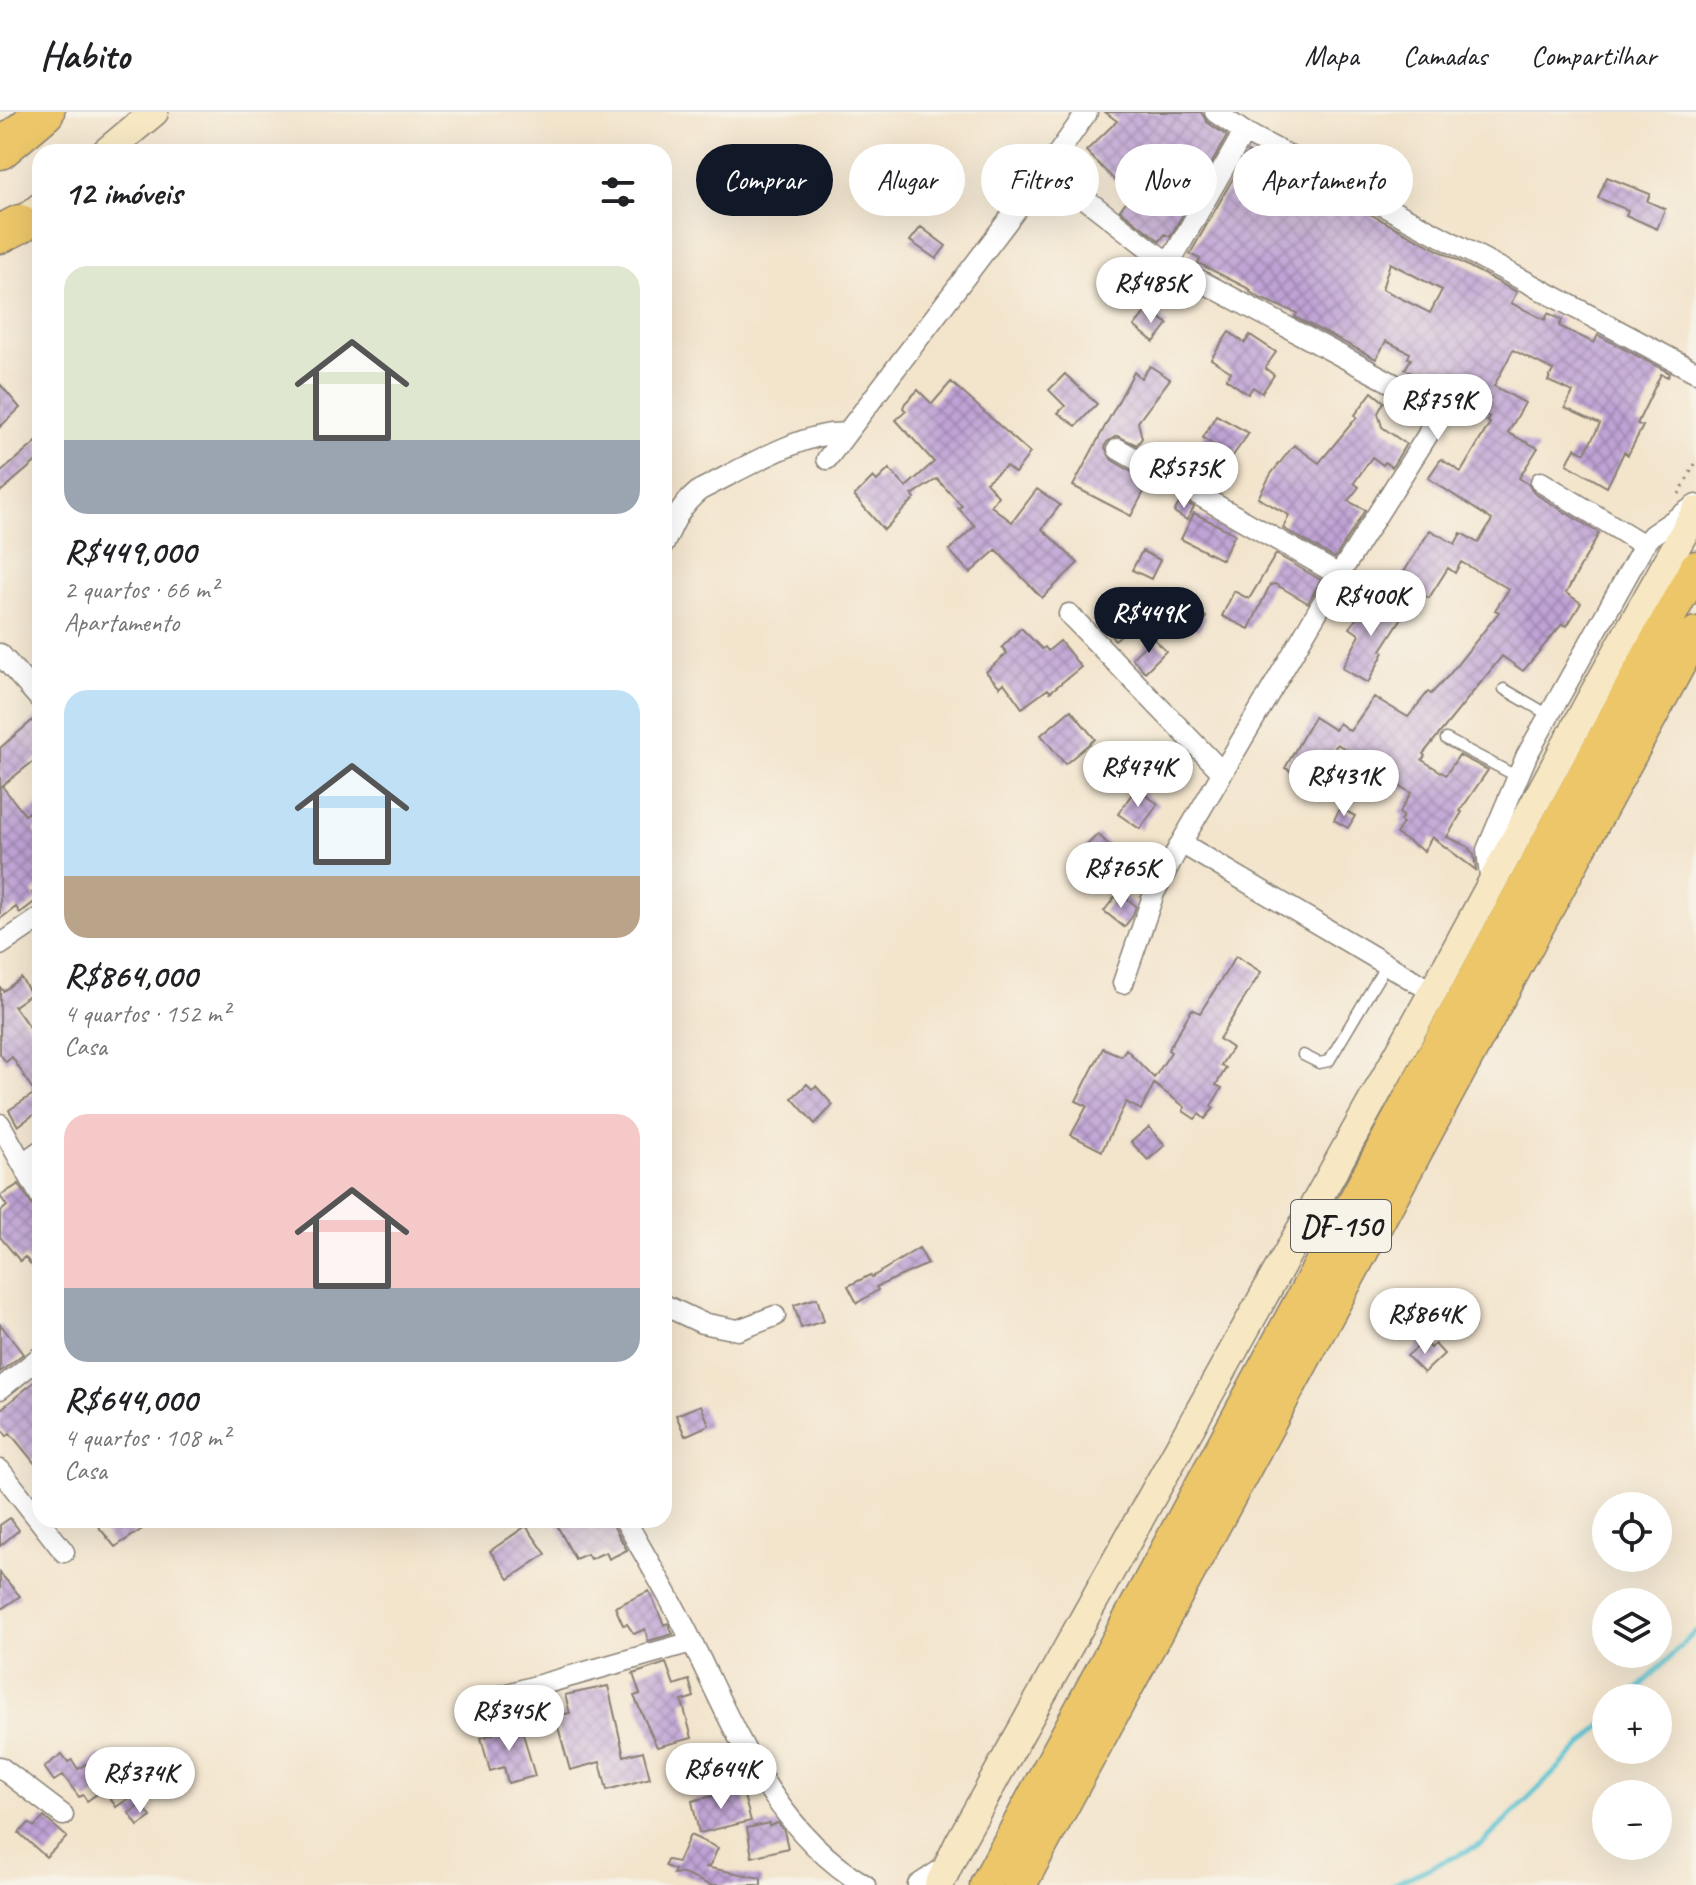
<!DOCTYPE html>
<html lang="pt">
<head>
<meta charset="utf-8">
<style>
  :root { --surface:#fff; --page:#f6f6f6; --text:#202124; --muted:#757577; --line:#e0e0e0; --accent:#111827 }
  body { margin:0; font-family:Caveat,sans-serif; background:var(--page); color:var(--text); height:100vh; display:flex; flex-direction:column; font-size:30px; white-space:nowrap }
  * { box-sizing:border-box; margin:0 }
  p { font-size:26px; color:var(--muted) }
  .icon { flex:none; width:44px; height:44px; fill:none; stroke:currentColor; stroke-width:2; stroke-linecap:round; stroke-linejoin:round }
  .map { position:relative; flex:1; overflow:hidden }
  .sheet { position:absolute; left:32px; top:32px; width:640px; height:1384px; display:flex; flex-direction:column; background:var(--surface); border-radius:24px; box-shadow:0 8px 32px #0002 }
  .sheet>* { flex:none }
  .top-card { position:absolute; left:696px; top:32px; width:760px; height:72px; display:flex; gap:16px }
  .buttons { position:absolute; left:1592px; top:1380px; display:grid; gap:16px }
  .buttons a { display:grid; place-items:center; width:80px; height:80px; border-radius:50%; background:var(--surface); box-shadow:0 8px 32px #0002; font-size:40px }
  .price { position:absolute; translate:-50% -68px; padding:0 18px; border-radius:28px; background:#fff; color:#222; font-size:26px; line-height:52px; filter:drop-shadow(0 2px 4px #0008) }
  .price::after { content:''; position:absolute; left:50%; top:48px; width:24px; height:18px; margin-left:-12px; background:inherit; clip-path:polygon(0 0,100% 0,50% 100%) }
  .price.on { background:var(--accent); color:#fff }
  ul { padding:0; list-style:none }
  li { display:grid; align-content:center; gap:16px; height:424px; padding:0 32px }
  li span { display:grid; place-items:center; height:248px; border-radius:24px; color:#555 }
  li>.icon { margin-inline-start:auto }
  span .icon { width:144px; height:144px; fill:#fffc; stroke-width:1 }
  li b { font-size:34px }
  h2 { display:flex; justify-content:space-between; align-items:center; height:96px; padding:0 32px; font-size:34px }
  .pill { padding:0 28px; border-radius:36px; background:var(--surface); box-shadow:0 8px 32px #0002; font-size:28px; line-height:72px }
  .pill.on { background:var(--accent); color:#fff }
  header { display:flex; align-items:center; gap:48px; box-sizing:border-box; height:112px; padding:0 40px; background:var(--surface); border-bottom:2px solid var(--line) }
  header strong { font-size:38px }
  nav { display:flex; gap:44px; margin-inline-start:auto; font-size:28px }
  .map>svg:first-child { display:block }
</style>
</head>
<body>
<header>
<strong>Habito</strong>
<nav><a>Mapa</a><a>Camadas</a><a>Compartilhar</a></nav>
</header>
<div class="map">
<svg width="1696" height="1773" viewBox="0 0 1696 1773">
  <defs>
    <pattern id="building-cross-hatch" width="8" height="8" patternUnits="userSpaceOnUse" patternTransform="scale(2)"><rect width="8" height="8" fill="#c0a3d6"/><path d="M0 0l8 8M0 8l8-8" fill="none" stroke="#9b84ad"/></pattern>
  </defs>
  <rect width="100%" height="100%" fill="#f7f3e8"/>
  <filter id="ink" filterUnits="userSpaceOnUse"><feTurbulence type="fractalNoise" baseFrequency=".0125" numOctaves="2"/><feDisplacementMap in="SourceGraphic" scale="16" xChannelSelector="R" yChannelSelector="G"/><feConvolveMatrix kernelMatrix="1 2 1 2 8 2 1 2 1" color-interpolation-filters="sRGB"/></filter>
  <filter id="wash" filterUnits="userSpaceOnUse"><feTurbulence type="fractalNoise" baseFrequency=".006" numOctaves="4" result="noise"/><feDisplacementMap in="SourceGraphic" scale="32" xChannelSelector="R" yChannelSelector="G"/><feGaussianBlur stdDeviation="1.8" result="paint"/><feColorMatrix in="noise" values="0 0 0 0 0 0 0 0 0 0 0 0 0 0 0 0 0 1.4 0 .05"/><feComposite in="paint" operator="in"/></filter>
  <g filter="url(#wash)">
    <rect width="100%" height="100%" fill="#f3e4cc"/>
    <g fill="none" stroke-linecap="round" stroke-linejoin="round">
      <path stroke="#59c4d3" stroke-width="5" d="M1629,1586L1696,1519
        M1392,1773L1482,1732L1606,1609"/>
    </g>
    <g id="blocks">
      <path fill="url(#building-cross-hatch)" fill-rule="evenodd" d="M1105,0H1201L1207,10L1227,24L1170,125L1165,122L1160,129L1120,98L1130,84L1086,39L1117,9Z
        M1248,40L1261,49L1262,44L1276,52L1268,69L1295,82L1302,66L1517,180L1511,191L1545,208L1548,201L1562,208L1559,214L1594,231L1598,223L1670,261L1668,265L1661,262L1637,312L1643,314L1628,343L1624,340L1607,375L1567,352L1575,336L1585,341L1600,312L1565,296L1573,280L1548,269L1553,258L1513,238L1494,274L1525,291L1508,321L1538,336L1519,366L1528,372L1534,381L1599,421L1566,481L1581,491L1567,514L1562,512L1523,559L1502,544L1423,642L1425,644L1422,648L1446,663L1459,643L1488,658L1460,699L1462,700L1447,725L1467,734L1474,743L1476,758L1432,725L1424,739L1396,722L1403,711L1400,709L1403,704L1399,701L1411,681L1385,665L1388,661L1337,632L1315,672L1285,656L1314,605L1335,618L1339,611L1350,619L1374,585L1408,605L1428,580L1431,582L1448,564L1499,500L1495,498L1509,477L1461,450L1455,461L1448,456L1429,486L1399,468L1430,418L1455,432L1461,421L1478,431L1492,408L1428,366L1441,347L1461,360L1490,311L1487,309L1489,305L1405,257L1411,247L1408,246L1410,241L1386,229L1376,247L1295,205L1297,201L1262,187L1250,180L1251,178L1198,151L1200,147L1190,142ZM1390,151L1442,178L1430,201L1382,177Z
        M1607,65L1650,82L1647,89L1665,97L1657,117L1626,103L1628,98L1598,86Z
        M921,115L946,134L936,147L910,129Z
        M1136,152L1151,161L1142,177L1127,166Z
        M1148,197L1168,212L1154,230L1134,214Z
        M1229,220L1245,231L1250,223L1276,240L1265,256L1274,263L1262,281L1253,275L1248,282L1226,267L1231,260L1211,247Z
        M1150,254L1170,267L1138,310L1142,326L1137,333L1117,324L1107,330L1105,336L1112,348L1149,370L1131,404L1073,374L1134,260L1141,266Z
        M1065,262L1097,292L1076,314L1058,301L1065,294L1049,278Z
        M951,270L1030,341L1015,361L1006,354L986,370L998,384L991,394L1012,410L1037,377L1060,393L1042,417L1078,451L1042,486L996,438L970,461L949,438L975,414L958,396L962,394L937,367L912,383L915,386L884,418L854,384L873,365L877,369L889,357L906,375L934,350L896,308L906,299L903,296L905,291L918,278L932,292Z
        M0,272L20,296L0,315Z
        M1372,280L1384,290L1378,301L1382,315L1406,332L1392,355L1385,350L1383,353L1372,345L1354,371L1359,375L1348,389L1365,398L1335,446L1283,416L1289,403L1258,386L1271,362L1294,333L1319,351L1357,305L1355,303Z
        M1216,303L1249,321L1232,345L1203,326Z
        M40,327V346L0,380V361Z
        M1181,388L1194,395L1187,408L1174,400Z
        M1194,401L1235,422L1222,448L1181,427Z
        M1142,439L1160,448L1151,467L1132,458Z
        M1276,442L1321,468L1308,491L1275,472L1270,473L1249,517L1222,504L1234,479L1249,487Z
        M1371,484L1403,504L1381,538L1384,540L1368,571L1342,556L1360,523L1350,516Z
        M1181,492L1206,505L1199,519L1170,505Z
        M1125,497L1137,510L1115,528L1104,517Z
        M1021,516L1042,537L1045,535L1048,539L1060,529L1081,555L1050,580L1048,577L1022,596L1004,571L1000,575L986,560L1007,541L1002,535Z
        M1153,526L1166,539L1145,560L1132,546Z
        M1071,598L1095,627L1065,652L1041,623Z
        M40,602V644L2,674L25,703L40,692V713L34,718L40,726V775L32,781L37,788L20,801L16,795L0,807V636Z
        M1136,676L1158,692L1140,717L1118,702Z
        M1340,696L1355,704L1348,716L1334,708Z
        M1098,722L1121,745L1102,765L1079,741Z
        M1119,780L1136,794L1132,805L1124,815L1104,799Z
        M1236,844L1261,860L1219,927L1232,936L1221,953L1226,956L1216,973L1222,976L1211,994L1214,996L1205,1007L1199,1002L1195,1007L1183,999L1185,995L1154,972L1141,998L1126,990L1102,1039L1071,1023L1087,994L1076,989L1103,936L1121,944L1126,937L1154,966L1171,940L1168,938L1192,897L1200,901Z
        M21,866L31,882L14,894L40,930V998L18,1014L9,998L35,981L12,945L6,950L0,942V875L3,879Z
        M807,972L812,977L816,974L833,993L815,1012L792,986Z
        M1149,1015L1165,1033L1148,1048L1131,1030Z
        M19,1072L40,1107V1164L25,1145L20,1149L0,1125V1100L7,1094L0,1084Z
        M919,1136L928,1152L876,1175L878,1178L857,1191L848,1174L870,1163L872,1165Z
        M817,1186L824,1209L801,1216L794,1193Z
        M1465,1200L1474,1215L1459,1223L1451,1208Z
        M0,1212L23,1242L0,1260Z
        M1424,1229L1430,1236L1435,1232L1444,1242L1424,1261L1407,1244Z
        M40,1265V1358L10,1321L7,1324L0,1315V1298Z
        M701,1293L709,1313L685,1324L676,1303Z
        M10,1406L19,1418L0,1434V1413Z
        M93,1408H156L115,1435Z
        M554,1408H610L627,1438L609,1447L606,1440L590,1447L587,1442L575,1447Z
        M526,1414L546,1442L509,1467L490,1439Z
        M0,1461L20,1484L0,1498Z
        M649,1479L664,1513L668,1511L673,1522L648,1529L645,1517L634,1522L627,1512L623,1513L615,1495Z
        M666,1551L674,1573L689,1568L694,1585L682,1589L692,1626L657,1635L634,1584L640,1582L633,1562Z
        M608,1574L624,1644L643,1639L650,1666L607,1678L600,1650L570,1658L555,1604L570,1601L565,1583Z
        M520,1611L535,1664L508,1671L504,1655L490,1659L481,1626L493,1622L492,1618Z
        M62,1642L68,1650L72,1648L78,1657L99,1643L131,1685L116,1695L104,1677L87,1689L83,1683L79,1685L63,1663L54,1669L44,1655Z
        M742,1677L751,1709L699,1721L692,1689Z
        M142,1692L151,1705L138,1714L129,1701Z
        M44,1705L67,1725L46,1745L19,1721L29,1711L34,1715Z
        M769,1711V1714L778,1711L784,1719L788,1736L752,1745L747,1716Z
        M690,1723L718,1736L710,1754L705,1755L761,1766V1773H710L681,1761L673,1762L675,1758L665,1754L667,1748L678,1750Z"/>
    </g>
  </g>
  <g filter="url(#ink)">
    <use href="#blocks" fill-opacity="0" stroke="#888074" stroke-width="2"/>
    <g fill="none" stroke-linecap="round" stroke-linejoin="round">
      <defs>
        <path id="lane" d="M1504,577L1549,603
          M1446,627L1518,665
          M1303,943L1319,951L1329,949L1386,853"/>
        <path id="street" d="M1215,0L1244,20L1696,260
          M1047,57L1169,152L1418,285C1431,298 1435,307 1427,324L1339,463L1181,731L1154,781L1123,871
          M1169,152L1244,20
          M1118,337L1339,463
          M827,347L1047,57L1087,0
          M1541,370L1644,433
          M664,432C674,409 681,393 700,378C737,360 807,317 846,322
          M1069,502L1221,659
          M0,542L40,587
          M1181,731L1433,880
          M1491,774L1487,738L1527,643L1644,433L1652,423L1696,393
          M0,833L40,806
          M0,1012L40,1083
          M23,1051L40,1039
          M664,1193L702,1211L738,1218L775,1204
          M0,1277L40,1245
          M0,1358L64,1440
          M625,1408C648,1449 673,1490 693,1532C736,1621 776,1720 865,1773
          M483,1589L692,1530
          M0,1655L63,1703
          M918,1773L948,1753"/>
        <path id="secondary" d="M106,40L154,0
          M4,125L40,95
          M939,1773L959,1731L1433,880L1592,585L1696,399"/>
        <path id="primary" d="M986,1773L1696,455
          M1020,1773L1696,521"/>
        <path id="highway" d="M0,38L45,0
          M0,122L20,112"/>
      </defs>
      <use href="#lane" stroke="#888074" stroke-width="13"/>
      <use href="#street" stroke="#888074" stroke-width="23"/>
      <use href="#secondary" stroke="#888074" stroke-width="31"/>
      <use href="#primary" stroke="#888074" stroke-width="35"/>
      <use href="#highway" stroke="#888074" stroke-width="41"/>
      <path stroke="#888074" stroke-width="3" stroke-dasharray="2 6" stroke-linecap="butt" d="M1679,382L1696,350"/>
      <use href="#lane" stroke="#fff" stroke-width="10"/>
      <use href="#street" stroke="#fff" stroke-width="20"/>
      <use href="#secondary" stroke="#f7e8c3" stroke-width="28"/>
      <use href="#primary" stroke="#ecc669" stroke-width="32"/>
      <use href="#highway" stroke="#ecc669" stroke-width="38"/>
    </g>
  </g>
  <g text-anchor="middle" dominant-baseline="central" stroke-width="6" stroke-linejoin="round" paint-order="stroke">
    <rect fill="#f7f3e8" stroke="#5e5c59" stroke-width="2" x="1291" y="1088" width="100" height="52" rx="6"/>
    <g font-size="30" font-weight="bold" fill="#1c1c1c">
      <text x="1341" y="1114">DF-150</text>
    </g>
  </g>
</svg>
<div class="buttons">
<a><svg class="icon" aria-label="locate" viewBox="0 0 24 24"><circle cx="12" cy="12" r="6"/><path d="M12 2v4M12 18v4M2 12h4M18 12h4"/></svg></a>
<a><svg class="icon" aria-label="layers" viewBox="0 0 24 24"><path d="M12 4l9 5-9 5-9-5zM3 14l9 5 9-5"/></svg></a>
<a>+</a>
<a>−</a>
</div>
<b class="price" style="left:1151px;top:213px">R$485K</b>
<b class="price" style="left:1438px;top:330px">R$759K</b>
<b class="price" style="left:1184px;top:398px">R$575K</b>
<b class="price" style="left:1371px;top:526px">R$400K</b>
<b class="price on" style="left:1149px;top:543px">R$449K</b>
<b class="price" style="left:1138px;top:697px">R$474K</b>
<b class="price" style="left:1344px;top:706px">R$431K</b>
<b class="price" style="left:1121px;top:798px">R$765K</b>
<b class="price" style="left:1425px;top:1244px">R$864K</b>
<b class="price" style="left:509px;top:1641px">R$345K</b>
<b class="price" style="left:721px;top:1699px">R$644K</b>
<b class="price" style="left:140px;top:1703px">R$374K</b>
<div class="top-card">
<a class="pill on">Comprar</a>
<a class="pill">Alugar</a>
<a class="pill">Filtros</a>
<a class="pill">Novo</a>
<a class="pill">Apartamento</a>
</div>
<section class="sheet">
<h2>12 imóveis<svg class="icon" aria-label="filters" viewBox="0 0 24 24"><path d="M4 7h16M4 17h16"/><circle cx="9" cy="7" r="2"/><circle cx="15" cy="17" r="2"/></svg></h2>
<ul>
<li><span style="background:linear-gradient(#dfe7d0 70%,#9aa5b1 0)"><svg class="icon" aria-label="home" viewBox="0 0 24 24"><path d="M3 11l9-7 9 7M6 9v11h12V9"/></svg></span><div><b>R$449,000</b><p>2 quartos · 66 m²</p><p>Apartamento</p></div></li>
<li><span style="background:linear-gradient(#bfe0f5 75%,#b9a48a 0)"><svg class="icon" aria-label="home" viewBox="0 0 24 24"><path d="M3 11l9-7 9 7M6 9v11h12V9"/></svg></span><div><b>R$864,000</b><p>4 quartos · 152 m²</p><p>Casa</p></div></li>
<li><span style="background:linear-gradient(#f6c9c9 70%,#9aa5b1 0)"><svg class="icon" aria-label="home" viewBox="0 0 24 24"><path d="M3 11l9-7 9 7M6 9v11h12V9"/></svg></span><div><b>R$644,000</b><p>4 quartos · 108 m²</p><p>Casa</p></div></li>
</ul>
</section>
</div>
</body>
</html>
